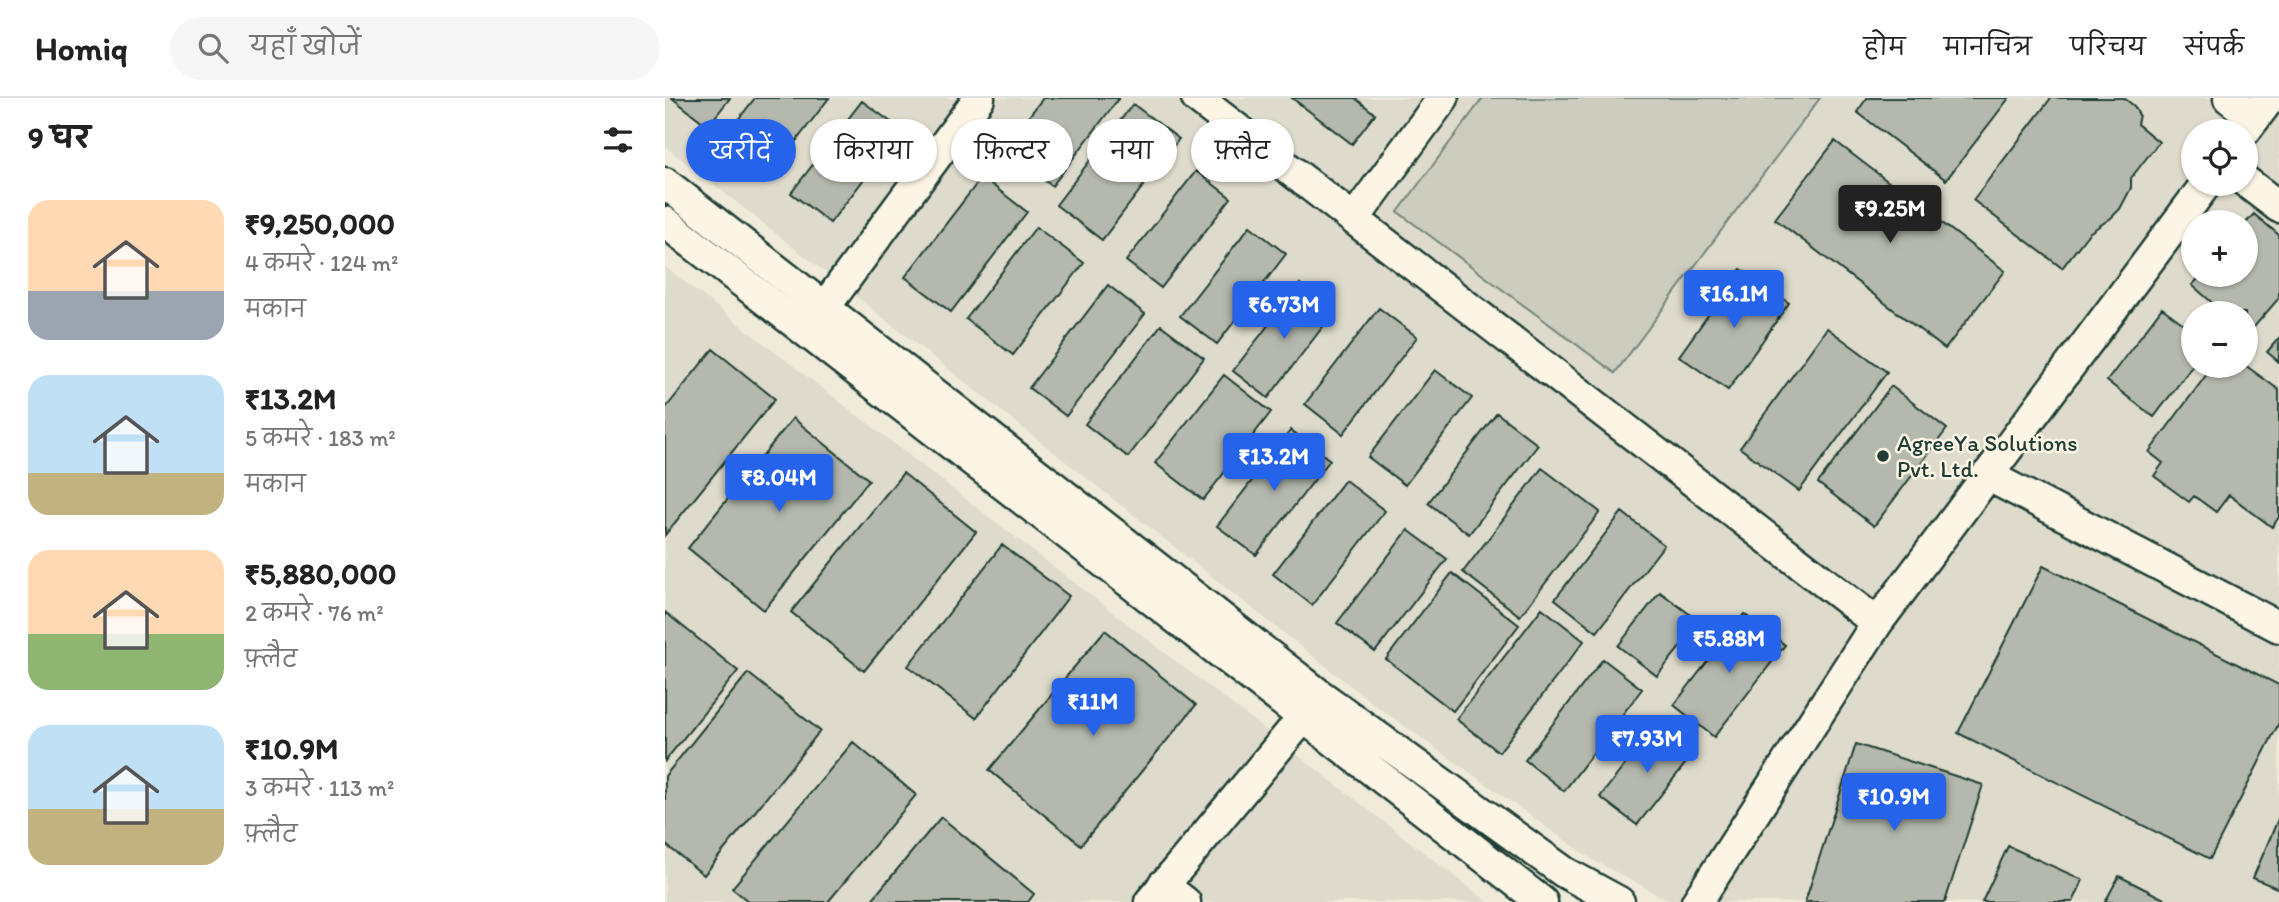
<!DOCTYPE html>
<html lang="hi">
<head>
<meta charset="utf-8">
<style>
  :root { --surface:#fff; --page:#f6f6f6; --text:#222; --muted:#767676; --line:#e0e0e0; --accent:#2563eb }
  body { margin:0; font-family:Itim,"Playpen Sans Deva",sans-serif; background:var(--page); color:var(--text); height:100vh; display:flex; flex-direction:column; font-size:26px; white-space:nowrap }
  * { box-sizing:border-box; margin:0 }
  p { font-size:23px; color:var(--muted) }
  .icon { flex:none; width:38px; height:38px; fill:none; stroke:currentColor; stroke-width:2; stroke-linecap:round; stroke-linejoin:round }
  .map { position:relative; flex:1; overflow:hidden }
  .drawer { display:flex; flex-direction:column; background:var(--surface); width:665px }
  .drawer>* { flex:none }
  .banner { position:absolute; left:21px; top:21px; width:665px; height:63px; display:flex; gap:14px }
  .buttons { position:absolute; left:1516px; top:21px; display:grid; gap:14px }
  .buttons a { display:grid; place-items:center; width:77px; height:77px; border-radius:50%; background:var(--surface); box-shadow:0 2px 5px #0004; font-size:35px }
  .price { position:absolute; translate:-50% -60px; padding:0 16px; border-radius:7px; background:var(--accent); color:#fff; font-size:23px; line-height:46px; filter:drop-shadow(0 2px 4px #0008) }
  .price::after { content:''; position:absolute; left:50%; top:42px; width:21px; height:16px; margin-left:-10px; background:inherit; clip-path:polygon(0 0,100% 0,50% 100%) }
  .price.selected { background:#222; color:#fff }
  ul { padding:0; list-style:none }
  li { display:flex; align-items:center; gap:21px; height:175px; padding:0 28px }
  li span { display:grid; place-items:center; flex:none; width:196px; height:140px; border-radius:21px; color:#555 }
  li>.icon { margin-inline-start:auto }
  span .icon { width:84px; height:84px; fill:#fffc; stroke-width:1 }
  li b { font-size:30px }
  h2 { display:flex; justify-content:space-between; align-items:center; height:84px; padding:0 28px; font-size:30px }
  .chip { padding:0 24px; border-radius:32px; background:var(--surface); box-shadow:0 2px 5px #0004; font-size:24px; line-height:63px }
  .chip.selected { background:var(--accent); color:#fff }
  header { display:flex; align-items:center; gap:42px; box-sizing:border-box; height:98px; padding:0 35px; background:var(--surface); border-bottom:2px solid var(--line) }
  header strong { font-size:33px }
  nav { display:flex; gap:38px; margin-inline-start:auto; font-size:24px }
  .search { width:490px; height:63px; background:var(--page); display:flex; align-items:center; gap:18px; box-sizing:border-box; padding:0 24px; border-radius:38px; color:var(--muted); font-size:26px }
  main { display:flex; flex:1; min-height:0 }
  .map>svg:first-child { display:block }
</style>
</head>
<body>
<header>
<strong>Homiq</strong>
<div class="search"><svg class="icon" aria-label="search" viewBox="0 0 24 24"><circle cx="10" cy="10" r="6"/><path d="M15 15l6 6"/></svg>यहाँ खोजें</div>
<nav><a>होम</a><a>मानचित्र</a><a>परिचय</a><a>संपर्क</a></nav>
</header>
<main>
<section class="drawer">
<h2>9 घर<svg class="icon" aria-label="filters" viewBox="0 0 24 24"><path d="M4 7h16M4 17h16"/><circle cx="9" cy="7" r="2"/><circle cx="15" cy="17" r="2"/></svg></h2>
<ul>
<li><span style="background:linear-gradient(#ffd9b3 65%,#9aa5b1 0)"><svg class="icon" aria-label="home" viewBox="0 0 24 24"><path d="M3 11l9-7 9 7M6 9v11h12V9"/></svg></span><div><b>₹9,250,000</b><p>4 कमरे · 124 m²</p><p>मकान</p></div></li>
<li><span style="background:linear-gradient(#bfe0f5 70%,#c2b280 0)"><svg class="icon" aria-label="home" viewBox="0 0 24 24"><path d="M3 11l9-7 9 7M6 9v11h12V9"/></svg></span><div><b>₹13.2M</b><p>5 कमरे · 183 m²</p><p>मकान</p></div></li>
<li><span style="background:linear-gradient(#ffd9b3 60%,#8fb573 0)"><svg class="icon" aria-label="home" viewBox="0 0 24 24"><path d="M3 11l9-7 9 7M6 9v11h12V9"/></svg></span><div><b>₹5,880,000</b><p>2 कमरे · 76 m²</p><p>फ़्लैट</p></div></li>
<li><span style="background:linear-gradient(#bfe0f5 60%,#c2b280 0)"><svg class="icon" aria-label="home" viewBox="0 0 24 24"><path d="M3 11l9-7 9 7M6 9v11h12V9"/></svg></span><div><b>₹10.9M</b><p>3 कमरे · 113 m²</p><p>फ़्लैट</p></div></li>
</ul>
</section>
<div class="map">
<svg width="1614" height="804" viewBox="0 0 1614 804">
  <rect width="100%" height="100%" fill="#efeada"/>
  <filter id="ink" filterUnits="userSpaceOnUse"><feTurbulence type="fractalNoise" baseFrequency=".0143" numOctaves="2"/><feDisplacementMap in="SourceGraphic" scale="14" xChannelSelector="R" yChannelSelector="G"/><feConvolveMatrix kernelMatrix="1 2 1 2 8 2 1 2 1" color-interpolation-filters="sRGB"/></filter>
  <g filter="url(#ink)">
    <path fill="#dedbcc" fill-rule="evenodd" d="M0,0H1614V804H1007L928,762L710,607L0,48ZM1528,33H1580V86H1528ZM1528,124H1580V177H1528ZM1528,215H1580V268H1528Z
      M0,169L823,804H0Z"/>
    <path fill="#cccdbf" stroke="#76857a" stroke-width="2" d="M818,0H1155L950,275L733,114Z"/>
    <path fill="#b5b9ad" stroke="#1f3d34" stroke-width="2" d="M7,0H65L43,28Z
      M90,0H164L102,81L55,45Z
      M378,0H454L387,88L339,51Z
      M627,0H690L710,16L687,46Z
      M1202,0H1344L1281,82L1192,14Z
      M1386,0H1459L1469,8L1474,17L1472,26L1494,44L1466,80V90L1455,111L1446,120L1424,135L1397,170L1308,102Z
      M197,3L237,32L165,125L126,95Z
      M468,6L514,41L437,142L391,107Z
      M1170,43L1340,173L1280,251L1110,121Z
      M531,73L566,100L496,190L461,163Z
      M317,79L362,114L286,214L240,179Z
      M1589,116L1614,137V200L1583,236L1580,233V215H1559L1527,187L1537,177H1580V126Z
      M585,128L621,156L552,246L515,218Z
      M371,129L419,165L348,257L301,221Z
      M1076,171L1124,205L1063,292L1014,258Z
      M635,186L670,213L603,300L568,273Z
      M443,187L480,216L401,318L364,290Z
      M714,210L752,239L678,336L640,306Z
      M1497,210L1528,233V267L1489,319L1442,283Z
      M496,227L539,260L463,359L420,326Z
      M1162,230L1222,274L1134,393L1075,350Z
      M1614,240V264L1602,254Z
      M48,251L110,301L0,437V311Z
      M1580,267L1614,292V419L1607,429L1564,397L1551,414L1529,398L1524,404L1489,378L1498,365L1484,354L1548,268Z
      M770,272L807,300L740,387L703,359Z
      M559,277L606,314L538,402L490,365Z
      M1226,288L1282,331L1209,428L1153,385Z
      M832,315L873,347L804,436L763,405Z
      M128,320L204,382L99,512L23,450Z
      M626,332L665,362L591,457L552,428Z
      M877,370L935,414L855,518L798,474Z
      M238,375L311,434L199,573L126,514Z
      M680,382L720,413L647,507L608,476Z
      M957,414L999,447L932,534L890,501Z
      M743,432L782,461L710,554L672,525Z
      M337,447L404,498L311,620L243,568Z
      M1378,468L1614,587V625L1545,761L1293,635Z
      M787,475L854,527L788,613L721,561Z
      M995,494L1035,524L992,578L953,548Z
      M877,510L919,543L834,654L791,621Z
      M0,514L73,573L0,663Z
      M1079,516L1120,547L1049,639L1009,607Z
      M440,532L531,607L416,747L324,672Z
      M938,561L977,591L899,693L860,662Z
      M83,575L155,633L39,777L0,746V678Z
      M991,627L1028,656L972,727L935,699Z
      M188,644L251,697L163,804H84L67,790Z
      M1191,646L1318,687L1280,804H1140Z
      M276,719L369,796L363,804H205Z
      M1614,719V791L1588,780Z
      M1343,748L1418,782L1408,804H1317Z
      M1454,778L1505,804H1440Z"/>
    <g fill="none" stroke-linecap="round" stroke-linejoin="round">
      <defs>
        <path id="minor" d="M532,0L1212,525
          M1564,0L1590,20
          M1580,33L1605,0
          M1580,83L1614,109
          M0,85L656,598L899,774L954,804
          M689,121L778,0
          M0,124L877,804
          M148,225L314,0
          M1322,377L1614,529
          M498,787L520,804
          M485,804L650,605
          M1032,804L1212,525L1541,86"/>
      </defs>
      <use href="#minor" stroke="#1f3d34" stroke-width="35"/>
      <use href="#minor" stroke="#fcf5e5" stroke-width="30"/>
    </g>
  </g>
  <circle fill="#1f3d34" stroke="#fcf5e5" stroke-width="2.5" cx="1218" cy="358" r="7"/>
  <g text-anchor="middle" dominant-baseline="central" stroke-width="5" stroke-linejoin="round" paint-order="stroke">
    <g font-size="23" fill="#1f3d34" stroke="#fcf5e5" text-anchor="start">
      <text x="1232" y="345">AgreeYa Solutions<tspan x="1232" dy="26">Pvt. Ltd.</tspan></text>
    </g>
  </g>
</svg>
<div class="buttons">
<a><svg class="icon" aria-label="locate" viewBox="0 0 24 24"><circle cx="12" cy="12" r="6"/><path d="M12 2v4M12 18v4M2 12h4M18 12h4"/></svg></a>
<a>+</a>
<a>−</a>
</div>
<b class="price selected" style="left:1225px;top:147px">₹9.25M</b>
<b class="price" style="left:1069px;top:232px">₹16.1M</b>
<b class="price" style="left:619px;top:243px">₹6.73M</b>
<b class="price" style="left:609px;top:395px">₹13.2M</b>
<b class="price" style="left:114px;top:416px">₹8.04M</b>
<b class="price" style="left:1064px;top:577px">₹5.88M</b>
<b class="price" style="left:428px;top:640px">₹11M</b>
<b class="price" style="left:982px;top:677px">₹7.93M</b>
<b class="price" style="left:1229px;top:735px">₹10.9M</b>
<div class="banner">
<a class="chip selected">खरीदें</a>
<a class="chip">किराया</a>
<a class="chip">फ़िल्टर</a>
<a class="chip">नया</a>
<a class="chip">फ़्लैट</a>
</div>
</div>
</main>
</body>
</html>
